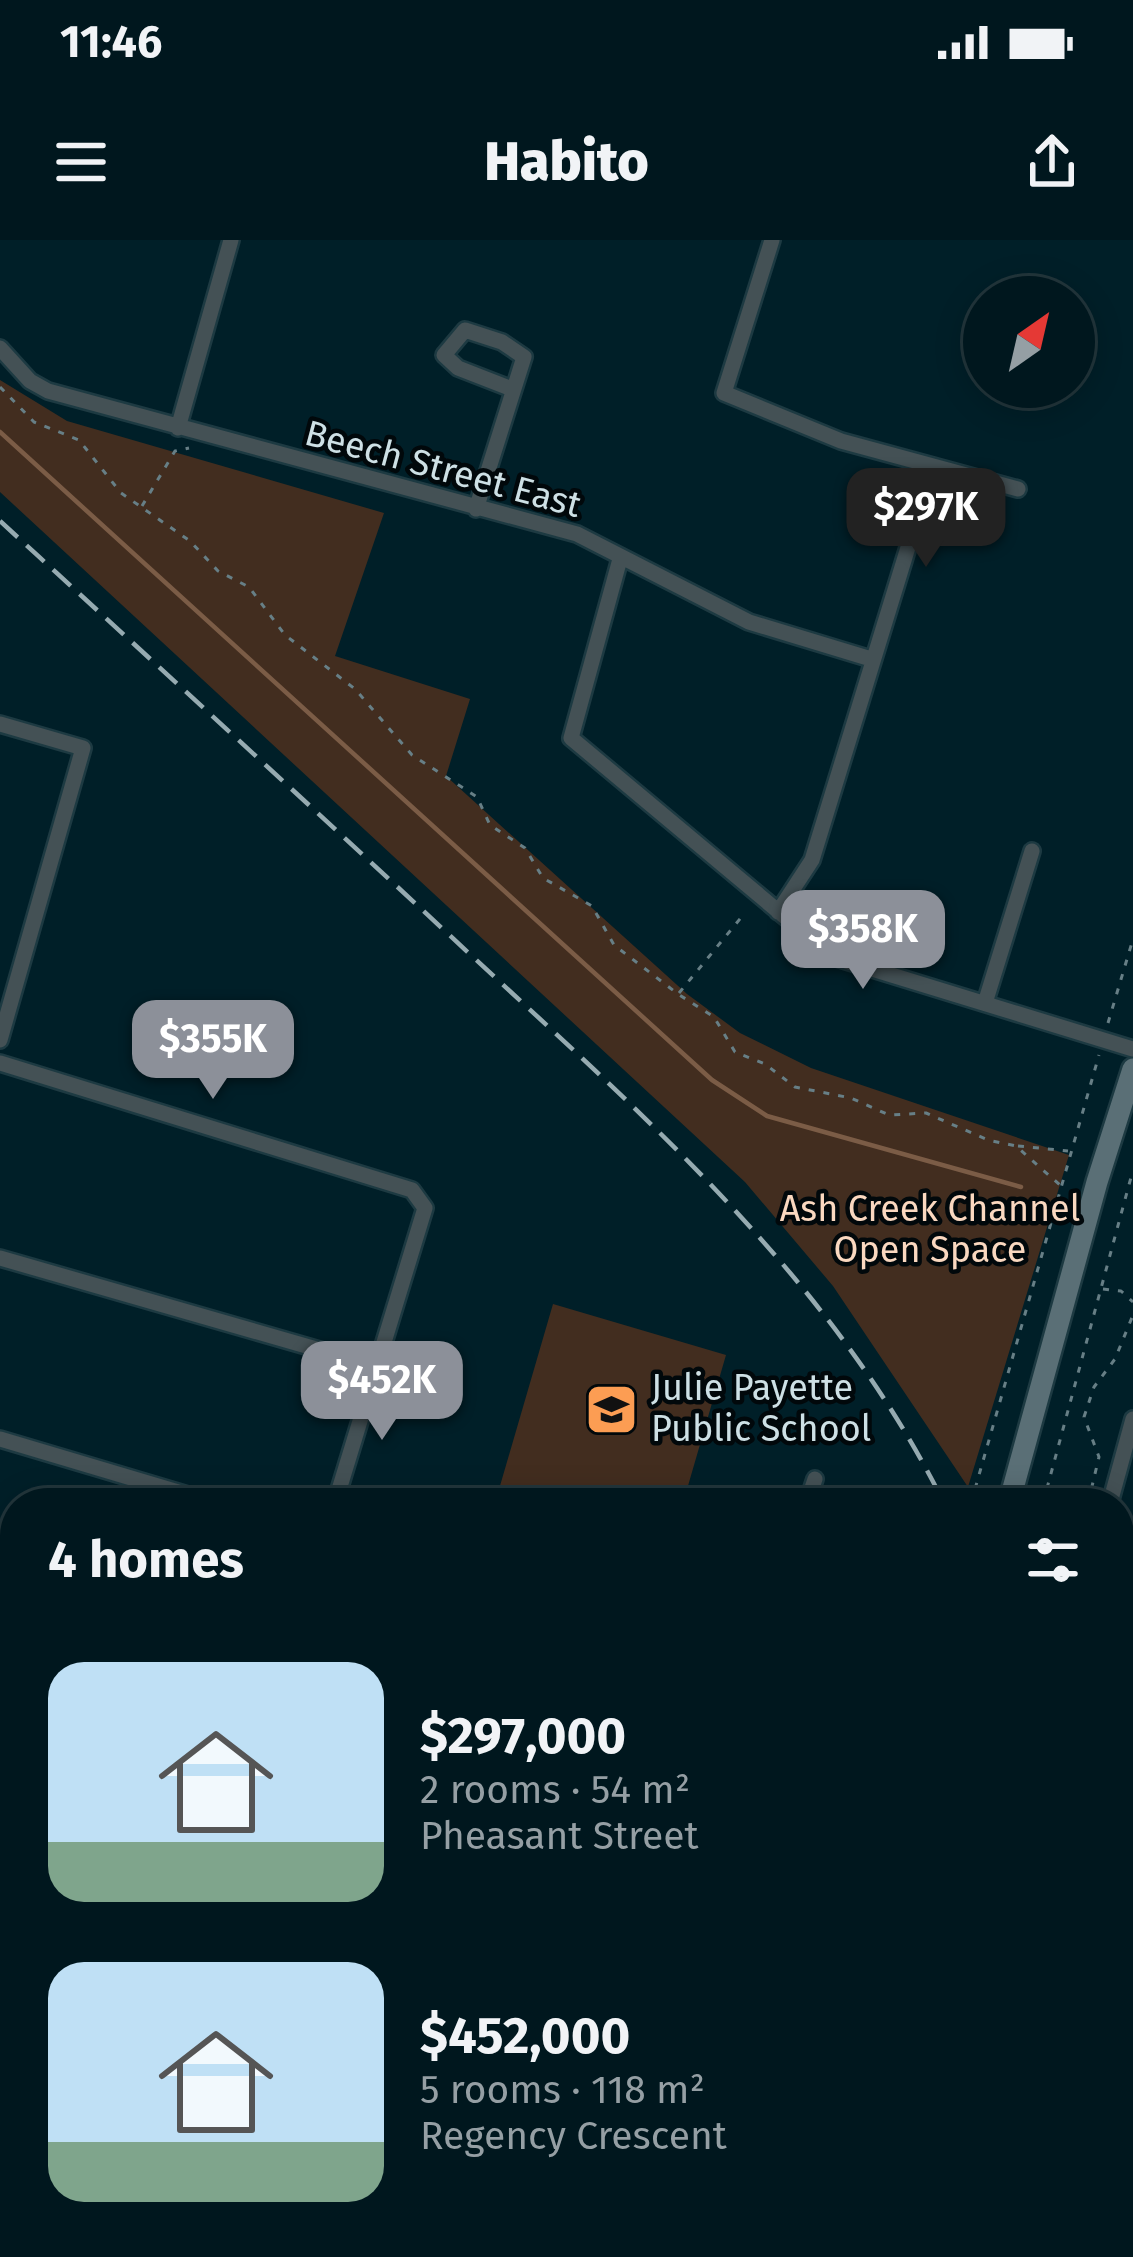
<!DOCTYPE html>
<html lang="en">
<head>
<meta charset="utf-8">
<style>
  :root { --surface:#00171e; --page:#0a2027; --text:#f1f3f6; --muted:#959fa4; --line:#22363c; --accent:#8c9099 }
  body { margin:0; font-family:"Fira Sans",sans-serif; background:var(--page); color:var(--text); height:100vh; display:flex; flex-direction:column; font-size:45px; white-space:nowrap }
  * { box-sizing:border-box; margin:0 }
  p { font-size:39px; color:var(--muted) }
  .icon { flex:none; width:66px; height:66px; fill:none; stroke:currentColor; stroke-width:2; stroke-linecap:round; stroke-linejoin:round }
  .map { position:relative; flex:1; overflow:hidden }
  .drawer { position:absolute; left:0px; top:1248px; width:1134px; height:771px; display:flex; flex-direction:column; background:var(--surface); border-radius:48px 48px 0 0; box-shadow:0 6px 30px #0003,0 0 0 3px var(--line) }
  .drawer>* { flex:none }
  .needle { width:78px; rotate:34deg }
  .controls { position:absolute; left:963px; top:36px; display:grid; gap:24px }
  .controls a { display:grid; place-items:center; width:132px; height:132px; border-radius:50%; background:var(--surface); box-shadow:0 6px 30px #0003,0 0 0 3px var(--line); font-size:60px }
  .price { position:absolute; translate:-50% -102px; padding:0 27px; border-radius:24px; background:var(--accent); color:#fff; font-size:39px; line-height:78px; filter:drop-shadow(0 3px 6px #0008) }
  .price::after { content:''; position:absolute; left:50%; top:72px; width:36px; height:27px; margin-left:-18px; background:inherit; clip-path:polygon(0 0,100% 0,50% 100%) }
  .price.on { background:#222; color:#fff }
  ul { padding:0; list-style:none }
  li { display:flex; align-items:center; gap:36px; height:300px; padding:0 48px }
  li span { display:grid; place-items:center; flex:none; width:336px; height:240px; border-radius:36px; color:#555 }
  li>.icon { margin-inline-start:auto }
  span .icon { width:144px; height:144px; fill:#fffc; stroke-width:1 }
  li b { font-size:51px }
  h2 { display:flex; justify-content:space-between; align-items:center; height:144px; padding:0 48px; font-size:51px }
  .status { display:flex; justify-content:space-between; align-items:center; height:84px; padding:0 60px; background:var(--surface); direction:ltr }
  .status svg { height:33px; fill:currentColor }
  header { display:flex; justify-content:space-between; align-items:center; height:156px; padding:0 48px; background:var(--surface); font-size:54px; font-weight:800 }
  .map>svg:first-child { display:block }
</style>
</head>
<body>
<div class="status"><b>11:46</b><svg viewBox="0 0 49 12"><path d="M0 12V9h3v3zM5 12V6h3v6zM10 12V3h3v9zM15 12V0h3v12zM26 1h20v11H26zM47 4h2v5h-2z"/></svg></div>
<header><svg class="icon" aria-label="menu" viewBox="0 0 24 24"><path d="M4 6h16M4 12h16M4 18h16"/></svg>Habito<svg class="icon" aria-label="share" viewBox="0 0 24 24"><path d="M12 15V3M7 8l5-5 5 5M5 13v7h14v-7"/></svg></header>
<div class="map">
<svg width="1133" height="2017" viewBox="0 0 1133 2017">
  <rect width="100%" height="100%" fill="#001f28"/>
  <path fill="#422d1f" d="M0,140L67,181L384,273L335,416L470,459L446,536L687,754L740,793L811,828L1069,915L968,1247L833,1046L745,942L0,252Z
    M553,1064L726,1115L683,1263H495Z
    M1119,1421L1133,1451V1574L1119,1544Z
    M271,2004H331L374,2017H267Z"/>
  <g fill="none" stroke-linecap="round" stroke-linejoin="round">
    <path stroke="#7b5c46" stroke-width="4.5" d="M0,192L712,840L767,876L1021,947
      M1119,1458L1133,1490"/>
  </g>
  <path fill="#0b3a47" stroke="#375660" stroke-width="3" d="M0,1443L15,1448V1481L0,1476Z
    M5,1776L15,1779V1828L0,1823V1793Z
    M1119,1926L1133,1931V1954L1119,1950Z
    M1119,1992L1133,1996V2017H1096L1064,2007L1119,2004Z
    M121,2004H174L207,2014L206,2017H128L118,2014Z
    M689,2004H729L726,2017H686Z
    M880,2004H910L906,2017H877Z"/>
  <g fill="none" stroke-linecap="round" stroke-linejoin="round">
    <defs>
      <path id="lane" d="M0,1524L15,1528
        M0,1575L15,1579
        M79,2004L101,2017
        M256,2017L260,2004"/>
      <path id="street" d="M772,0L724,153L841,201L1018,249
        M0,108L30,141L48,151L577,294L749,382L871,419
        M178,188L231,0
        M476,269L524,117L502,102L465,90L444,115L458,128L512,149
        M620,319L571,498L833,717L1133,809
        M0,484L83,508L0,800
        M778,672L812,620L933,226
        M985,763L1032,611
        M0,823L412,950L425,968L335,1263
        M0,1018L379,1127
        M0,1199L215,1263
        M807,1263L815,1239
        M1110,1263L1133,1179
        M1119,1350L1133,1380
        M0,1398L15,1403
        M0,1638L6,1618
        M0,1876L15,1881
        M1119,1901L1133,1906
        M433,2004L478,2017
        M973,2004L995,2011L993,2017
        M995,2011L1017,2017
        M852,2017L855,2004"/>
      <path id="secondary" d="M1009,1263L1097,942L1133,829
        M782,2017L787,2004
        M811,2017L815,2004"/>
    </defs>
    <use href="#lane" stroke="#1d3a42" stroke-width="12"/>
    <use href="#street" stroke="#1d3a42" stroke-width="20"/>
    <use href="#secondary" stroke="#1d3a42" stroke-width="26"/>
    <path stroke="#677f86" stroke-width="3" stroke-dasharray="6 9" stroke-linecap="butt" d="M0,147L34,182L79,200L121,253L190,301L218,331L249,347L285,395L355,449L412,515L477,557L490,585L525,608L543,638L592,666L614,705L678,754L714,777L735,812L765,824L795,847L851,858L889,875L926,873L988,900L1016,906L1061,946
      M142,266L175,211L189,208
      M679,753L744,674
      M1108,783L1133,699
      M1018,906L1068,911
      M1103,1049L1121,1051L1133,1062
      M971,1263L1099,815
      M1043,1263L1133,930
      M1088,1263L1099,1217L1084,1177L1094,1147L1115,1119L1133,1075
      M1119,1387L1133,1422
      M729,2004L760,2016"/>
    <use href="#lane" stroke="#445155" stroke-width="8"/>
    <use href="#street" stroke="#445155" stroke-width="15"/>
    <use href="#secondary" stroke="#5a6f76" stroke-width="21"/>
    <path stroke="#96abb1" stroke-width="4.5" stroke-dasharray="24 12" stroke-linecap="butt" d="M0,281C158,426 316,571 473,717C650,881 835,1044 944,1263
      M1119,1641L1133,1672"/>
  </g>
  <defs>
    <symbol id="school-square" viewBox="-11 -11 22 22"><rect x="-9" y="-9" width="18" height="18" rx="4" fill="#fc9d53" stroke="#01080b"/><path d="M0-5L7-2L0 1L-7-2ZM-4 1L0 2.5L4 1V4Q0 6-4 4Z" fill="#111"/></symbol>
  </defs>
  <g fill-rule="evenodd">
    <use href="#school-square" x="582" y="1140" width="59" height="59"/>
  </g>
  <g text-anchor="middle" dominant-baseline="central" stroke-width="9" stroke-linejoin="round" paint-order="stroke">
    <g font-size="36" fill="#cee0e5" stroke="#01080b">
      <text transform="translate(443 229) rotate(15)">Beech Street East</text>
    </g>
    <g font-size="36" fill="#fad8c0" stroke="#01080b">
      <text x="930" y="969">Ash Creek Channel<tspan x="930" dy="41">Open Space</tspan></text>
    </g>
    <g font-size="36" fill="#cee0e5" stroke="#01080b" text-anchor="start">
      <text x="651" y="1148">Julie Payette<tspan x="651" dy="41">Public School</tspan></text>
    </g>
  </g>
</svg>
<div class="controls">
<a><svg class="needle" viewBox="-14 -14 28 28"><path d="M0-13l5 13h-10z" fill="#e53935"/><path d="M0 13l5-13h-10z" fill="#959fa4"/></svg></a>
</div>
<b class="price on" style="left:926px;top:330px">$297K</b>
<b class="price" style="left:863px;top:752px">$358K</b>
<b class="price" style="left:213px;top:862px">$355K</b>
<b class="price" style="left:382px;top:1203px">$452K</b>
<section class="drawer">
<h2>4 homes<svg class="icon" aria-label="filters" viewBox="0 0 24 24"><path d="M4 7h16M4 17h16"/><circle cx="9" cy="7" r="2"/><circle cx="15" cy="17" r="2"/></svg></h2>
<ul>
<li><span style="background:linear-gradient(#bfe0f5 75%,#7fa58c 0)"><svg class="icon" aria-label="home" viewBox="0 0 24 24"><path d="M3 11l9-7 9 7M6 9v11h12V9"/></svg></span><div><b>$297,000</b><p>2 rooms · 54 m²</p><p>Pheasant Street</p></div></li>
<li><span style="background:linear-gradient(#bfe0f5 75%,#7fa58c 0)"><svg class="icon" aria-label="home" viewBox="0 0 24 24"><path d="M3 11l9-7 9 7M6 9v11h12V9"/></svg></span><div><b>$452,000</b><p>5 rooms · 118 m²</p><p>Regency Crescent</p></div></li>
</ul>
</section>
</div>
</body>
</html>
